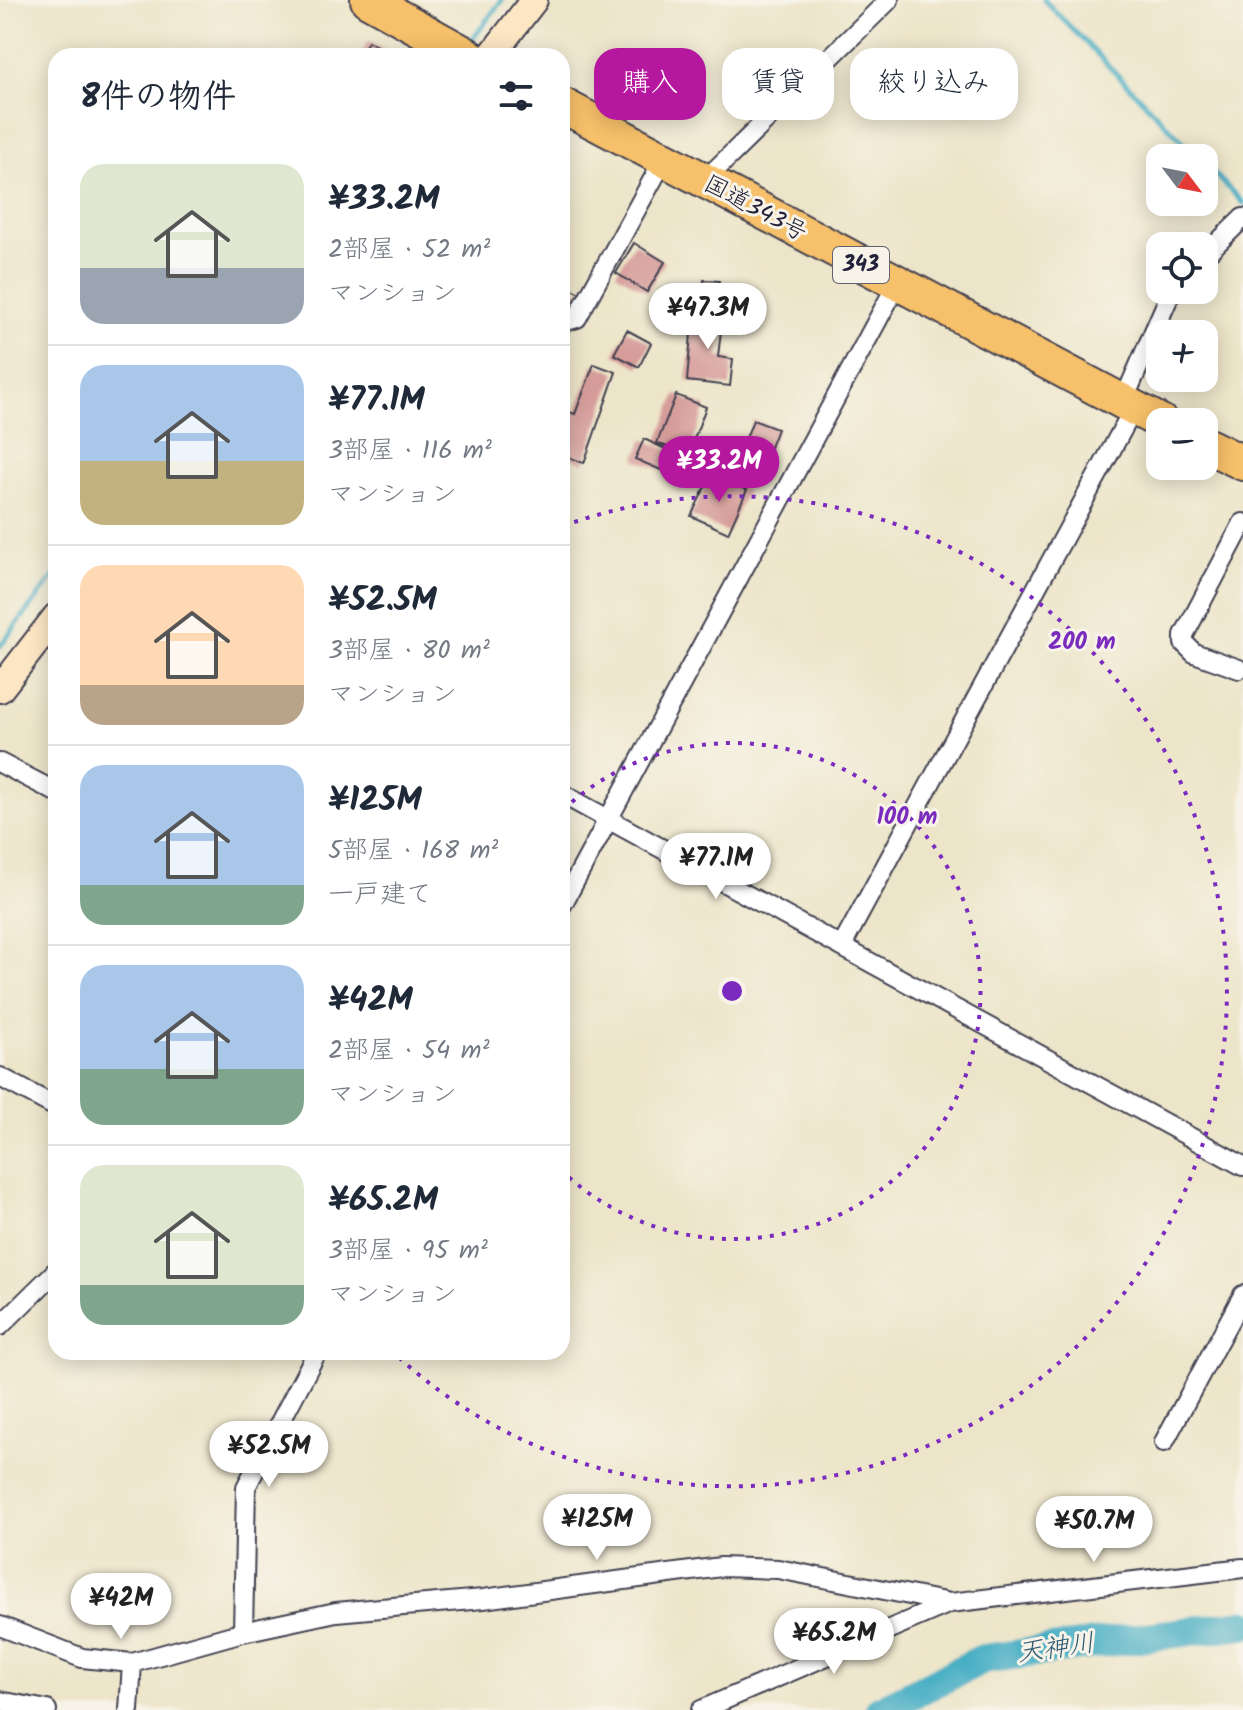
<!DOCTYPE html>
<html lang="ja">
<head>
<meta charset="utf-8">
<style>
  :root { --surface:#fff; --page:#f6f6f7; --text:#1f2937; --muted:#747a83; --line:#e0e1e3; --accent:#b5179e }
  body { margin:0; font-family:Kalam,"Klee One",sans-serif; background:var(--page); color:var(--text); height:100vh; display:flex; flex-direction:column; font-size:30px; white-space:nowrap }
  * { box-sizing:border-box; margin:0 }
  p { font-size:26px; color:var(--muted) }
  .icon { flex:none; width:44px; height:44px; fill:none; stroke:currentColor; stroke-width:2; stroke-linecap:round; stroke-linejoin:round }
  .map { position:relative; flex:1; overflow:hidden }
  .panel { position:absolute; left:48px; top:48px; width:522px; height:1312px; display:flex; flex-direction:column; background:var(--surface); border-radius:24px; box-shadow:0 4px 20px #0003 }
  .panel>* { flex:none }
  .guide { position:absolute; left:594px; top:48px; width:528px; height:72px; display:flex; gap:16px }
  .needle { width:52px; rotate:122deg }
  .controls { position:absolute; left:1146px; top:144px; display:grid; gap:16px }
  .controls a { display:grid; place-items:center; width:72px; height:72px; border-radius:16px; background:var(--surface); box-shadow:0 4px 20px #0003; font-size:40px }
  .price { position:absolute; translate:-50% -68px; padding:0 18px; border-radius:28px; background:#fff; color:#222; font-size:26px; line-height:52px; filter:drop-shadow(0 2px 4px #0008) }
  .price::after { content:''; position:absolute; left:50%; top:48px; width:24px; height:18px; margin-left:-12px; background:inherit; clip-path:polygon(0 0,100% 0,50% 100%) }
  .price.selected { background:var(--accent); color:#fff }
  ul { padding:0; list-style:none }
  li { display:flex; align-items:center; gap:24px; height:200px; padding:0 32px }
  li+li { border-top:2px solid var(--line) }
  li span { display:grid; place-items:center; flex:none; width:224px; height:160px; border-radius:24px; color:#555 }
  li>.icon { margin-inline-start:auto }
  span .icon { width:96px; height:96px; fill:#fffc; stroke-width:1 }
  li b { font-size:34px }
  h2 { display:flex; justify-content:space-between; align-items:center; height:96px; padding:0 32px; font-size:34px }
  .tag { padding:0 28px; border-radius:24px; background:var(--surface); box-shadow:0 4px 20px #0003; font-size:28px; line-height:72px }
  .tag.selected { background:var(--accent); color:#fff }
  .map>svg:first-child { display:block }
</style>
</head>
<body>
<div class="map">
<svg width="1243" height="1710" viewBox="0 0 1243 1710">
  <rect width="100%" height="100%" fill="#f7f3e8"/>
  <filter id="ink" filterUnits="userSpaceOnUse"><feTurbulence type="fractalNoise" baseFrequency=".0125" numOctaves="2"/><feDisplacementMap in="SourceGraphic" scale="16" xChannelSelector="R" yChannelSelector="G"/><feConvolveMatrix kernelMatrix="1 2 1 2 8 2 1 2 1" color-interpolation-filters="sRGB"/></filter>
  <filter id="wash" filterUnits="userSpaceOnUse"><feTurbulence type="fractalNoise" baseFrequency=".006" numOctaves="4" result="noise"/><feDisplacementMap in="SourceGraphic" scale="32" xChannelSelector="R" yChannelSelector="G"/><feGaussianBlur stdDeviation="1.8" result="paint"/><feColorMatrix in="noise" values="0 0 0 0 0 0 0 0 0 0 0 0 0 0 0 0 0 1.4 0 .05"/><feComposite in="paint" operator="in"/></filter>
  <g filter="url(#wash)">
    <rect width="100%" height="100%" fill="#ede5c9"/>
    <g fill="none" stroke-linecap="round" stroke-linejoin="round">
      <path stroke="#45adc4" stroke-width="5" d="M1044,0L1199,158
        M469,44L502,0
        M1204,163L1243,203
        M0,646L56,574"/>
      <path stroke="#45adc4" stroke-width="30" d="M880,1710L983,1659L1243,1624"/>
    </g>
    <g id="blocks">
      <path fill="#d69c9a" d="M368,41L391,54V56H360Z
        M414,43L436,56H407Z
        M634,243L665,262L647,292L616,273Z
        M704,280L719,281L718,308L702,307Z
        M566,285L585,296L576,311L562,304Z
        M693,310L723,313L718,357L733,359L730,386L687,381Z
        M627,330L651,343L639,367L614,354Z
        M594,364L616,372L584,463L562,455V427L569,412L575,414Z
        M676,395L706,407L688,455L657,443Z
        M753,420L777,429L757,481L733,472Z
        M644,439L670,451L661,470L635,459Z
        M711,475L747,490L728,533L691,516Z"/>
    </g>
  </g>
  <g filter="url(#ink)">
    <use href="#blocks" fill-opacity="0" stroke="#403f50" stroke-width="2"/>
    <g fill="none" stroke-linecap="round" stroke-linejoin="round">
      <defs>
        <path id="street" d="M704,181L889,0
          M1204,256L1243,218
          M562,322L577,318L664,159
          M1123,402L1172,290
          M1239,669L1194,653L1184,643V635L1243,523
          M0,763L56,792
          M562,794L1243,1166
          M562,905L897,284
          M842,946L1134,408
          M0,1077L56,1107
          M0,1326L56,1271
          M1164,1442L1243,1295
          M0,1626L82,1658L132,1663L243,1632L336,1612L483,1599L721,1567L778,1569L950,1603
          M243,1632L246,1487L317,1352
          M0,1701L47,1710
          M129,1710L132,1663
          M701,1710L950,1603L1243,1568"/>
        <path id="secondary" d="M491,56L534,0
          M0,689L56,617"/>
        <path id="highway" d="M368,0L469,56
          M562,105L1161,422
          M1204,444L1243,463"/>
      </defs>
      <use href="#street" stroke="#403f50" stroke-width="22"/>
      <use href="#secondary" stroke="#403f50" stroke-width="30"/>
      <use href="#highway" stroke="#403f50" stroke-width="38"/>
      <use href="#street" stroke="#fff" stroke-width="18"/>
      <use href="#secondary" stroke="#fce6c4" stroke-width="26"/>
      <use href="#highway" stroke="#f7c06b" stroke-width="34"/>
    </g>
  </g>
  <g fill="none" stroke="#7b2cbf" stroke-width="4" stroke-dasharray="4 8">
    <path d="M563 810A248 248 0 1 1 563 1172"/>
    <path d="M563 526A495 495 0 1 1 394 1353"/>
  </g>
  <g text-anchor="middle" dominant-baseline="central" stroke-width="6" stroke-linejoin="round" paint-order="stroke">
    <rect fill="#f7f3e8" stroke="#62616f" stroke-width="2" x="833" y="247" width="56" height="36" rx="6"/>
    <g font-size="22" font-weight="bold" fill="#22223b">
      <text x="861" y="265">343</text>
    </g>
    <g font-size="24" fill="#22223b" stroke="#f7f3e8">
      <text transform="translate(755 209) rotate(28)">国道343号</text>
    </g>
    <g font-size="26" font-style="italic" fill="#305a72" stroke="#f7f3e8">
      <text transform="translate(1056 1649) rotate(-8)">天神川</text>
    </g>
  </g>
  <circle cx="732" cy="991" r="12" fill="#7b2cbf" stroke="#f7f3e8" stroke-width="4"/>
  <g font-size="24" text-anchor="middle" font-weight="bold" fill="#7b2cbf" stroke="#f7f3e8" stroke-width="6" stroke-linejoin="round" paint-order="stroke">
    <text x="1082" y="649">200 m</text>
    <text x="907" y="824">100 m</text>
  </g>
</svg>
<div class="controls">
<a><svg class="needle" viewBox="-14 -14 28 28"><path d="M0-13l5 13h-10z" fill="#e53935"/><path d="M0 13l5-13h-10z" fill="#747a83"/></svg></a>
<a><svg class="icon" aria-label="locate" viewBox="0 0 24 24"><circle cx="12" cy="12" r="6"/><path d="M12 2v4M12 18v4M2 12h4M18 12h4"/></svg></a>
<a>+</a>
<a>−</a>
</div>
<b class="price" style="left:708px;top:351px">¥47.3M</b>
<b class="price selected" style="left:719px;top:504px">¥33.2M</b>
<b class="price" style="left:716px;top:901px">¥77.1M</b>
<b class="price" style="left:269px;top:1489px">¥52.5M</b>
<b class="price" style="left:597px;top:1562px">¥125M</b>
<b class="price" style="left:1094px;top:1564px">¥50.7M</b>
<b class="price" style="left:121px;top:1641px">¥42M</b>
<b class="price" style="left:834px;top:1676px">¥65.2M</b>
<div class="guide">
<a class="tag selected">購入</a>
<a class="tag">賃貸</a>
<a class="tag">絞り込み</a>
</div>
<section class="panel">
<h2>8件の物件<svg class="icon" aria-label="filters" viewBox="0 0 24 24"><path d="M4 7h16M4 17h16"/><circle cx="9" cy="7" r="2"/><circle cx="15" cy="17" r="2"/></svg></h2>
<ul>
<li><span style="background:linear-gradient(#dfe7d0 65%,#9aa5b1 0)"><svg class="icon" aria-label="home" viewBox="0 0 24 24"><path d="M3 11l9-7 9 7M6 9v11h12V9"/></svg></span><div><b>¥33.2M</b><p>2部屋 · 52 m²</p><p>マンション</p></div></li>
<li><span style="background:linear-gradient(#a9c7e8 60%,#c2b280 0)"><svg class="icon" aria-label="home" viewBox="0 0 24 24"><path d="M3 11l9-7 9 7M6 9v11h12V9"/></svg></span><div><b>¥77.1M</b><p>3部屋 · 116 m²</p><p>マンション</p></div></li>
<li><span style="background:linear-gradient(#ffd9b3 75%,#b9a48a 0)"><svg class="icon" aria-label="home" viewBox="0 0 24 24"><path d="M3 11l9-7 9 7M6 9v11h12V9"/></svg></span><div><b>¥52.5M</b><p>3部屋 · 80 m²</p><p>マンション</p></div></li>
<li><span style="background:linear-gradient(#a9c7e8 75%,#7fa58c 0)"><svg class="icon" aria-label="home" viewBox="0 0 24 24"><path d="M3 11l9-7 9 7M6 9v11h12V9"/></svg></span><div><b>¥125M</b><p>5部屋 · 168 m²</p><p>一戸建て</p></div></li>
<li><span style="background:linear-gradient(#a9c7e8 65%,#7fa58c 0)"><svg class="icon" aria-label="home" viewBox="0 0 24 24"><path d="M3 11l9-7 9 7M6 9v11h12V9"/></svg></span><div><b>¥42M</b><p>2部屋 · 54 m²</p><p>マンション</p></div></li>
<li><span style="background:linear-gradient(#dfe7d0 75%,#7fa58c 0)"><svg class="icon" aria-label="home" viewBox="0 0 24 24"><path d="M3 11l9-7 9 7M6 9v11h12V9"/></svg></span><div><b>¥65.2M</b><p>3部屋 · 95 m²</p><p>マンション</p></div></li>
</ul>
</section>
</div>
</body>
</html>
